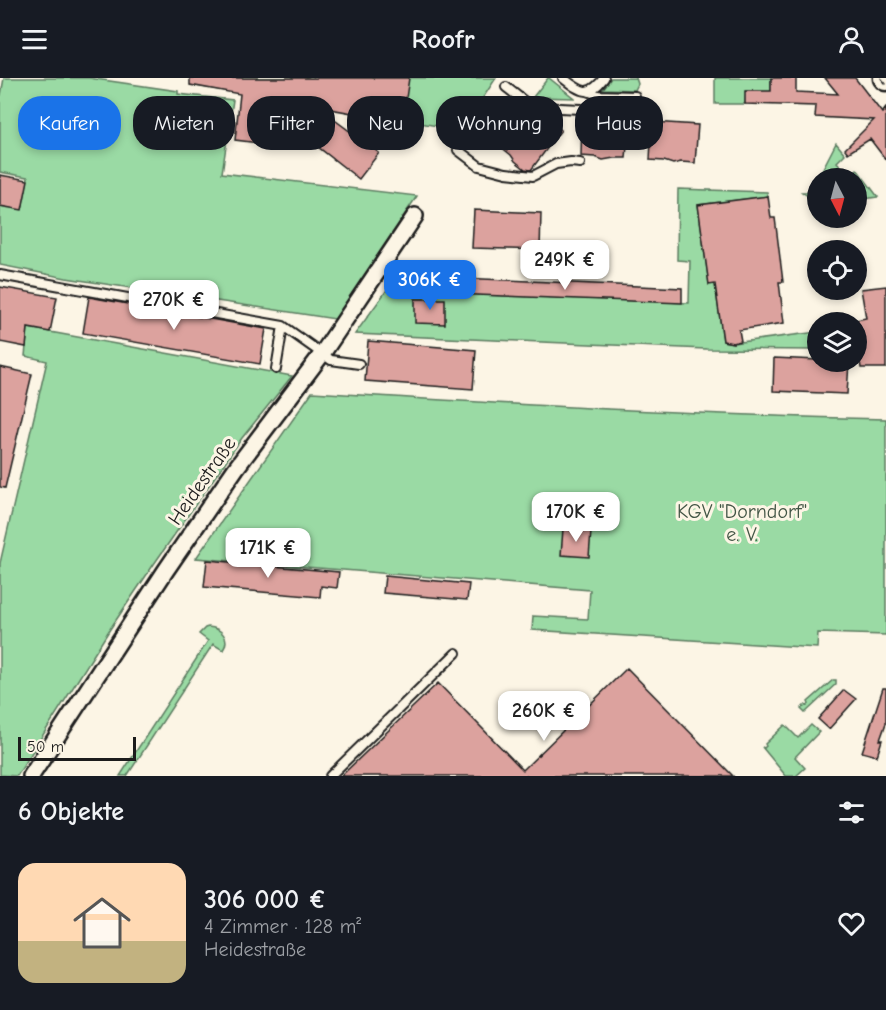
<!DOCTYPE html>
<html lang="de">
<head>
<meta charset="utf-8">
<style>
  :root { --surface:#171b24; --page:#242831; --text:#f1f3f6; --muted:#9ea1a6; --accent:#1a73e8 }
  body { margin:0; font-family:"Comic Neue",sans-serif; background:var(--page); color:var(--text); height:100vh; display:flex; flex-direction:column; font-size:22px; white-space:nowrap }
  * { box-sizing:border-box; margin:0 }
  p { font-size:20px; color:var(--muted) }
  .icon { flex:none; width:33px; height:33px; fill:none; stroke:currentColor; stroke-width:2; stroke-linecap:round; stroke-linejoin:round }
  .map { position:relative; height:698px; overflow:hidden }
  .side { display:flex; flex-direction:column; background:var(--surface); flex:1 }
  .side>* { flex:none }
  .top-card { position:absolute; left:18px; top:18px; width:850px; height:54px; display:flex; gap:12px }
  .needle { width:39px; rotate:174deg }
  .controls { position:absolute; left:807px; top:90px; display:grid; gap:12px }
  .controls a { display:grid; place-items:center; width:60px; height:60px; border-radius:50%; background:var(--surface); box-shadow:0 3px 9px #0003; font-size:30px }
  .scale { position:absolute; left:18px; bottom:15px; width:118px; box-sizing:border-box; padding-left:6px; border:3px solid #1c1c1c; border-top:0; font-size:16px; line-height:21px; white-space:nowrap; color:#1c1c1c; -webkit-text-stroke:4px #fcf5e5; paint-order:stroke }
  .price { position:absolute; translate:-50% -51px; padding:0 14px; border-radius:12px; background:#fff; color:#222; font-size:20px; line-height:39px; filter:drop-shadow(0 2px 3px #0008) }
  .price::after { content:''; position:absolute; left:50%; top:36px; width:18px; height:14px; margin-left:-9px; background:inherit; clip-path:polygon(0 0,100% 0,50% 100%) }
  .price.current { background:var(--accent); color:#fff }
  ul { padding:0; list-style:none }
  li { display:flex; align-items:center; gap:18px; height:150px; padding:0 18px }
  li span { display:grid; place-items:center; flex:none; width:168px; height:120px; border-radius:18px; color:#555 }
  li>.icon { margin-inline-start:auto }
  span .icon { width:72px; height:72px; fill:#fffc; stroke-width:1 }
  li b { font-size:26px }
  h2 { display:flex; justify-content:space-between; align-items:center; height:72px; padding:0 18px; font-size:26px }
  .pill { padding:0 21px; border-radius:24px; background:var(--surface); box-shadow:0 3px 9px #0003; font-size:21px; line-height:54px }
  .pill.current { background:var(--accent); color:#fff }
  header { display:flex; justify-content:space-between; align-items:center; height:78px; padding:0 18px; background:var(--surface); font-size:27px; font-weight:800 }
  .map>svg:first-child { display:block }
</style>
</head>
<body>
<header><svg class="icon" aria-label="menu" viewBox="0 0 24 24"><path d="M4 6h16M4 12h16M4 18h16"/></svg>Roofr<svg class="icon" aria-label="person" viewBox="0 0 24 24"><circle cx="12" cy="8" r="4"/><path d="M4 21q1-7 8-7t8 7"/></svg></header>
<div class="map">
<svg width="886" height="698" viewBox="0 0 886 698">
  <rect width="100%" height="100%" fill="#fcf5e5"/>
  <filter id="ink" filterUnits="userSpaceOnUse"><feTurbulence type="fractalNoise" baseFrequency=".0167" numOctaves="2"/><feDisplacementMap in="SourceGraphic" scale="12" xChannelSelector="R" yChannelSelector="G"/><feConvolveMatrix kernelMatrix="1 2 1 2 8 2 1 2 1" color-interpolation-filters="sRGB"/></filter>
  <g filter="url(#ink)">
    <path fill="#9adaa4" stroke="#5b7b60" stroke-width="1.5" d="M4,0H89L178,13V16L233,22L222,95L417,118L335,241L66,200L0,187V128L22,131L28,99L0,94V17H1Z
      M196,0H496L462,52L195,8Z
      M548,0H549L574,20L533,19Z
      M611,0H636L638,6L635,12L603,11Z
      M715,0H771V18L758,16L757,13H746L745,26H715Z
      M836,65L845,76L837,84L849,98L857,91L878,119L857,122L856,100H818Z
      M818,101V140H825L815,141L812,121L802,114H811Z
      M678,111L767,114L768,118L698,127L709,206H715L723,263L733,265L817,254L818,272L706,271L355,256L402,191L460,194V202H450V214L460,215V216L689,225L690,183L677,182Z
      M28,250L292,298L242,360L154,486L110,551L17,698L0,697V485L47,283L25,278Z
      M312,314C503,326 694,337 886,341V557L818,555L817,570L532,552L533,538L588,541L590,512L196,480Z
      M208,549C221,550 231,560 223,572L213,566L127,698H120L208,563L199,556L205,550Z
      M833,602H836V606L805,635L801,631L805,627L807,628L809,626L808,624Z
      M785,647L798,660L811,647L819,654L795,679L805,690L796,698H786L762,669L764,670L766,668L765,666Z"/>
    <path fill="#dca29e" stroke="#1c1c1c" stroke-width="1.5" d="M190,0H409L403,40L369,35V38L297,25L292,69L235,62L240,16L190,7Z
      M771,0H796V14L838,16L825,0H855L882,35L886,30V82L870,61L848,75L845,71L874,42L815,39L816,28L745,26V13H771Z
      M462,27L466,40L450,45L446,32Z
      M528,33L544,44V40L561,52L531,92L525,91L515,83L511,77L501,69L510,58L513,50L520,44Z
      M332,40L379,75L359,101L313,65Z
      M582,40L629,43L626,80H614L603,82L595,79L581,78Z
      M652,44L698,47L695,85L681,84L673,86L664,83L650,82Z
      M0,97L28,102L22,132L0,128Z
      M768,118L771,140H775L783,204H779L784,245L739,252L741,263L733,265L723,263L715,206L709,207L698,127Z
      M474,132L541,135L540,172L472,170Z
      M460,200L682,210V225L450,216V201L460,202Z
      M886,208V290H861L856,258V242L866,240L861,211Z
      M0,209L57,219L50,254L28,250L26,269L0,264Z
      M89,219L266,251L260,286L83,255Z
      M415,221H445V246L415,245Z
      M368,263L476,272L473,311L365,303Z
      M774,280L818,282V284H849L847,316L773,313Z
      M0,289L32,296L5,410L0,409Z
      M563,451L591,453L589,479L561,477Z
      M207,482L339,494L337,510L321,508L320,519L204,509Z
      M385,498L469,506L467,522L383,515Z
      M627,590L733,698H341L438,605L523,692Z
      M883,610H886V645L880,662H882L877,678L862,674Z
      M844,612L856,621L829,651L818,641Z"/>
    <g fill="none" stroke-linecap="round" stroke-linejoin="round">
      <defs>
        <path id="lane" d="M563,0C580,13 588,21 604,0
          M506,9L525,24L538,29L581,31
          M587,13L598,17L635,18
          M458,72L479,88L506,95L533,98L556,86L571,84L580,85
          M0,197L283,248
          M276,291L283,248L331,282L359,286
          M330,698L456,575"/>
        <path id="street" d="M31,698L166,492L236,390L322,276L415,138"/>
        <path id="secondary" d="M885,0L886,1"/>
      </defs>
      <use href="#lane" stroke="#1c1c1c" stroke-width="12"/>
      <use href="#street" stroke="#1c1c1c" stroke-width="20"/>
      <use href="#secondary" stroke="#1c1c1c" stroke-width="27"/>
      <use href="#lane" stroke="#fcf5e5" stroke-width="8"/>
      <use href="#street" stroke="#fcf5e5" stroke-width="15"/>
      <use href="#secondary" stroke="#fcf5e5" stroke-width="22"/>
      <path stroke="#1c1c1c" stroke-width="1.5" d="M881,0L886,6"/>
    </g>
  </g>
  <g text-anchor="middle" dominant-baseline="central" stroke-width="6" stroke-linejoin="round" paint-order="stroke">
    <g font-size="20" fill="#1c1c1c" stroke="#fcf5e5">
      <text transform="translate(202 403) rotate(-55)">Heidestraße</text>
    </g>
    <g font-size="20" fill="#425545" stroke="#fcf5e5">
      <text x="742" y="433">KGV "Dorndorf"<tspan x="742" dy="23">e. V.</tspan></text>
    </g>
  </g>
</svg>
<div class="controls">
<a><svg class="needle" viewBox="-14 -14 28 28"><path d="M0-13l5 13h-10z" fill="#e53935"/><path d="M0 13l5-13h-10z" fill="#9ea1a6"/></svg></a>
<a><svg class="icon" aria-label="locate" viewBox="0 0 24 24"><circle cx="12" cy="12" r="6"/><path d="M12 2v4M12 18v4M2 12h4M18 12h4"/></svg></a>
<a><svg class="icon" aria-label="layers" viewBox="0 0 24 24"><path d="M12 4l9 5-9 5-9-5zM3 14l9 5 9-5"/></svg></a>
</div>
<div class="scale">50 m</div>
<b class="price" style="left:565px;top:213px">249K €</b>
<b class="price current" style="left:430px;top:233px">306K €</b>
<b class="price" style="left:174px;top:253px">270K €</b>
<b class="price" style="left:576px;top:465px">170K €</b>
<b class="price" style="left:268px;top:501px">171K €</b>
<b class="price" style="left:544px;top:664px">260K €</b>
<div class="top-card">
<a class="pill current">Kaufen</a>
<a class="pill">Mieten</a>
<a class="pill">Filter</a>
<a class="pill">Neu</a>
<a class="pill">Wohnung</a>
<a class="pill">Haus</a>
</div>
</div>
<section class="side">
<h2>6 Objekte<svg class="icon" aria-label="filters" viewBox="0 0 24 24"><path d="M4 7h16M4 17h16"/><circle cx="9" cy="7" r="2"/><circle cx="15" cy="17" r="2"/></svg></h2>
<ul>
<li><span style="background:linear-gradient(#ffd9b3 65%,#c2b280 0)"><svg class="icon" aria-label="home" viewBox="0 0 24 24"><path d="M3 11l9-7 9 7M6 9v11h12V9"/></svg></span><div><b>306 000 €</b><p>4 Zimmer · 128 m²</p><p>Heidestraße</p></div><svg class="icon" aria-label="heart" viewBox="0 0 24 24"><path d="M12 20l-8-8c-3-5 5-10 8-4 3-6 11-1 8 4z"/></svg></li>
</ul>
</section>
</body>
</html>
